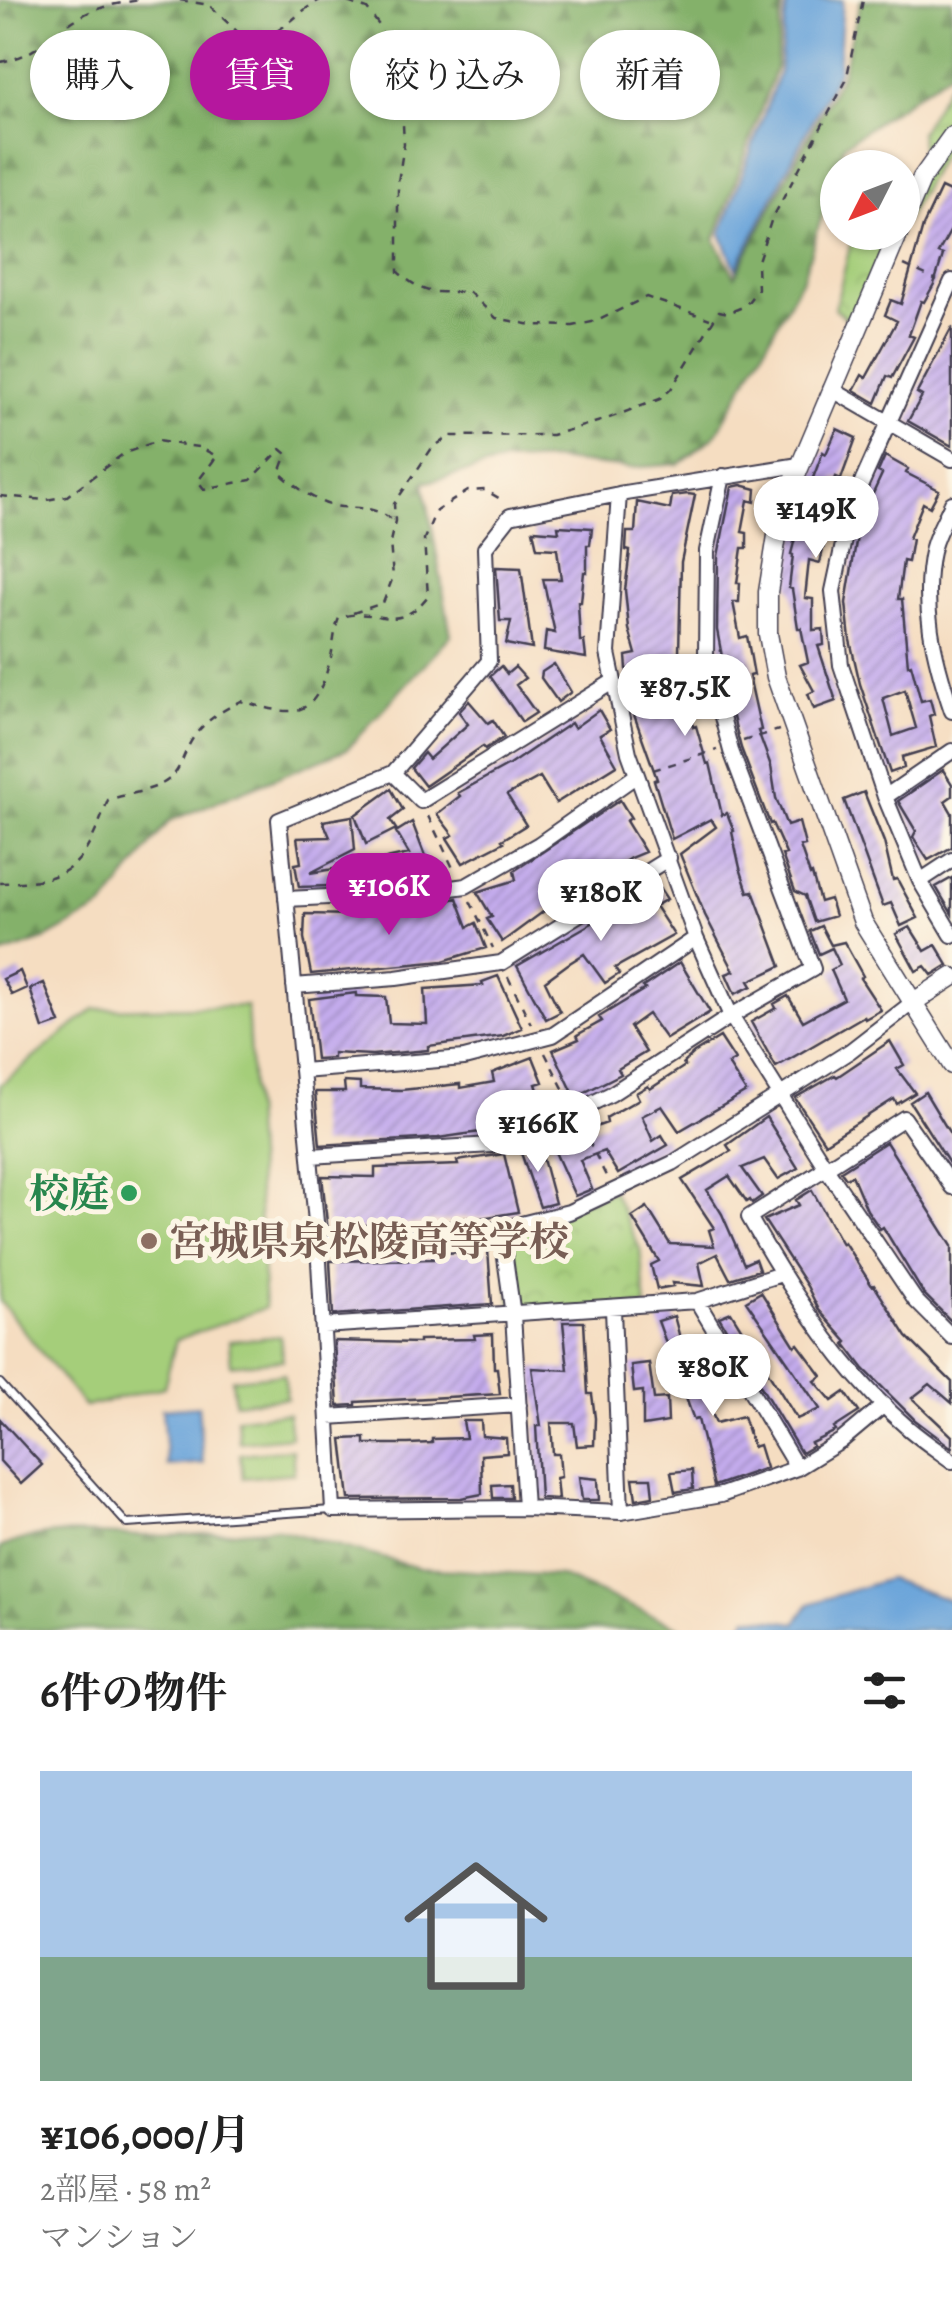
<!DOCTYPE html>
<html lang="ja">
<head>
<meta charset="utf-8">
<style>
  :root { --surface:#fff; --page:#f6f6f6; --text:#222; --muted:#767676; --line:#e0e0e0; --accent:#b5179e }
  body { margin:0; font-family:Alegreya,"Noto Serif JP",serif; background:var(--page); color:var(--text); height:100vh; display:flex; flex-direction:column; font-size:38px; white-space:nowrap }
  * { box-sizing:border-box; margin:0 }
  p { font-size:32px; color:var(--muted) }
  .icon { flex:none; width:55px; height:55px; fill:none; stroke:currentColor; stroke-width:2; stroke-linecap:round; stroke-linejoin:round }
  .map { position:relative; height:1630px; overflow:hidden }
  .details { display:flex; flex-direction:column; background:var(--surface); flex:1 }
  .details>* { flex:none }
  .top-card { position:absolute; left:30px; top:30px; width:892px; height:90px; display:flex; gap:20px }
  .needle { width:65px; rotate:228deg }
  .tools { position:absolute; left:820px; top:150px; display:grid; gap:20px }
  .tools a { display:grid; place-items:center; width:100px; height:100px; border-radius:50%; background:var(--surface); box-shadow:0 2px 8px #0004; font-size:50px }
  .price { position:absolute; translate:-50% -85px; padding:0 22px; border-radius:35px; background:#fff; color:#222; font-size:32px; line-height:65px; filter:drop-shadow(0 2px 5px #0008) }
  .price::after { content:''; position:absolute; left:50%; top:60px; width:30px; height:22px; margin-left:-15px; background:inherit; clip-path:polygon(0 0,100% 0,50% 100%) }
  .price.selected { background:var(--accent); color:#fff }
  ul { padding:0; list-style:none }
  li { display:grid; align-content:center; gap:20px; height:530px; padding:0 40px }
  li+li { border-top:2px solid var(--line) }
  li span { display:grid; place-items:center; height:310px; border-radius:0px; color:#555 }
  li>.icon { margin-inline-start:auto }
  span .icon { width:180px; height:180px; fill:#fffc; stroke-width:1 }
  li b { font-size:42px }
  h2 { display:flex; justify-content:space-between; align-items:center; height:120px; padding:0 40px; font-size:42px }
  .pill { padding:0 35px; border-radius:45px; background:var(--surface); box-shadow:0 2px 8px #0004; font-size:35px; line-height:90px }
  .pill.selected { background:var(--accent); color:#fff }
  .map>svg:first-child { display:block }
</style>
</head>
<body>
<div class="map">
<svg width="952" height="1630" viewBox="0 0 952 1630">
  <defs>
    <pattern id="forest-firs" width="22" height="20" patternUnits="userSpaceOnUse" patternTransform="scale(2.5)"><rect width="22" height="20" fill="#84b16a"/><path d="M5 1l3.5 6h-7zM16 11l3.5 6h-7z" fill="#6c9058"/></pattern>
    <pattern id="park-crowns" width="20" height="18" patternUnits="userSpaceOnUse" patternTransform="scale(2.5)"><rect width="20" height="18" fill="#a5ce7a"/><path d="M2 6a3 3 0 1 1 6 0M12 15a3 3 0 1 1 6 0" fill="none" stroke="#8eb16a"/></pattern>
    <pattern id="building-hatch" width="6" height="6" patternUnits="userSpaceOnUse" patternTransform="scale(2.5)"><rect width="6" height="6" fill="#c4aced"/><path d="M-1 1l2-2M0 6l6-6M5 7l2-2" fill="none" stroke="#9f8cc1"/></pattern>
  </defs>
  <rect width="100%" height="100%" fill="#fcf5e5"/>
  <filter id="ink" filterUnits="userSpaceOnUse"><feTurbulence type="fractalNoise" baseFrequency=".01" numOctaves="2"/><feDisplacementMap in="SourceGraphic" scale="20" xChannelSelector="R" yChannelSelector="G"/><feConvolveMatrix kernelMatrix="1 2 1 2 8 2 1 2 1" color-interpolation-filters="sRGB"/></filter>
  <filter id="wash" filterUnits="userSpaceOnUse"><feTurbulence type="fractalNoise" baseFrequency=".0048" numOctaves="4" result="noise"/><feDisplacementMap in="SourceGraphic" scale="40" xChannelSelector="R" yChannelSelector="G"/><feGaussianBlur stdDeviation="2.25" result="paint"/><feColorMatrix in="noise" values="0 0 0 0 0 0 0 0 0 0 0 0 0 0 0 0 0 1.4 0 .05"/><feComposite in="paint" operator="in"/></filter>
  <g filter="url(#wash)">
    <rect width="100%" height="100%" fill="#f5ddc1"/>
    <path fill="url(#forest-firs)" stroke="#536a52" stroke-width="2.5" d="M0,0H783L776,67L715,240L735,276L842,73L861,0H952V70L844,145L803,277L716,435L679,464L629,468L555,460L503,462L424,483L451,635L347,749L169,821L104,907L41,941L0,955Z
      M274,1528L419,1568L560,1576L686,1630H0V1548C50,1524 102,1537 155,1536C195,1536 234,1532 274,1528Z"/>
    <path fill="url(#park-crowns)" stroke="#64785a" stroke-width="2.5" d="M952,78V136L903,225V186L922,159L920,132Z
      M856,233H899L857,329L835,308L851,242Z
      M613,1191L640,1249L646,1306L513,1315L501,1229Z"/>
    <path fill="#a5ce7a" stroke="#64785a" stroke-width="2.5" d="M247,1006L265,1308L176,1340L164,1387L85,1407L0,1301V1085L94,1009Z
      M280,1336L283,1360L231,1365L229,1341Z
      M284,1374L287,1398L235,1403L232,1379Z
      M288,1413L291,1437L239,1442L237,1418Z
      M292,1449L294,1473L243,1478L240,1454Z"/>
    <path fill="#6aa4da" stroke="#46638a" stroke-width="2.5" d="M787,0H843L838,71L736,269L721,234L779,72Z
      M198,1406L203,1463L167,1466L162,1409Z
      M888,1579L952,1601V1623L947,1630H737L748,1617L796,1623L809,1604Z"/>
    <g id="blocks">
      <path fill="url(#building-hatch)" fill-rule="evenodd" d="M941,188L952,193V228L938,253L943,255L934,284L924,302L921,301L909,335L914,337L892,378L887,376L876,403L854,390L862,375L866,378L897,321L885,315L891,300L901,304L923,226Z
        M952,327V446L908,421L922,396L917,393Z
        M837,429L856,438L841,479L836,477L824,511L829,512L818,543L824,545L820,563L809,560L805,598L813,599V630L823,629L824,645L818,646L836,701L814,709L808,694L814,691L800,665L808,662L801,628H798L792,589L789,588L793,555L791,554L806,496L823,452L826,454Z
        M885,456L908,469L906,473L939,490L930,507L923,503L909,538L912,539L908,562L903,561L898,599H902L908,665L911,664L921,701L930,699L934,714L929,716L936,747L902,757L904,768L890,773L860,684L850,640L846,603L859,524L882,474L878,472ZM905,690L916,728L893,736L883,698Z
        M741,485L756,489L755,502L748,500L742,532L747,533V548H742L737,583H740L739,602H733L740,638L747,636L754,675L749,676L761,730L758,731L771,766L776,798L787,826L799,822L805,845L800,846L810,875L812,874L820,902L830,899L835,916L814,922L805,896L795,891L782,855L786,854L772,823L770,824L741,748L726,690L729,689L720,663L723,662L717,630L718,556L732,487Z
        M688,494L695,495L681,562L679,653H683L693,727L696,726L707,764L710,763L722,815L727,813L734,831L732,832L740,868L748,892L753,891L781,966L749,981L752,986L735,994L726,974L734,971L705,915L680,854L716,827L711,819L672,839L654,780L657,779L633,712H636L628,682L626,656L636,654L629,629L625,590L630,551L626,550L627,532H635L637,502L670,509L672,496Z
        M558,526L592,528L590,545H587V572H584L581,602H578L580,641H584L586,658L544,651L546,631L555,633L543,579H561L557,549L537,548L533,530L559,532Z
        M496,567L521,568L532,649L506,644L511,621H500Z
        M554,664L571,692L558,702L541,678L542,672Z
        M501,666L507,674L515,667L525,678L516,685L536,713L522,722L490,676Z
        M469,701L488,723L493,720L504,737L485,749L483,746L425,786L411,768L424,753L429,759L468,724L459,712Z
        M599,710L610,729L600,735L617,765L556,803L540,777L507,795L526,825L502,840L504,842L463,863L447,838L453,835L437,814L460,796L458,793L509,765L571,723L574,728Z
        M943,770L952,784V796L945,801L952,813V847L928,860L913,837L916,831L898,801Z
        M391,789L403,810L390,820L396,829L366,844L355,815Z
        M864,792L884,842L893,880L897,879L918,918L901,926L891,903L883,906L844,800Z
        M620,800L631,818L626,821L645,852L630,858L578,893L551,906L502,942L487,919L492,917L477,892L516,880L514,871Z
        M352,816L355,850L310,873L357,865L359,885L299,887L295,864L301,863L297,838L330,837L323,821Z
        M412,822L428,864L441,863L446,878L381,884L373,862L409,854L396,832Z
        M952,878V914L936,887Z
        M654,880L667,899L655,906L674,935L615,968L619,974L605,983L584,954L568,964L545,981L560,1012L546,1019L517,966L606,915Z
        M457,898L468,927L476,923L486,948L443,961L311,974L304,938L305,914L357,915V912L442,907L440,902Z
        M821,926L831,945L844,942L863,976L860,978L881,1010L865,1019L864,1016L776,1067L751,1022L776,1008L774,1004L788,996L803,1021L844,999L831,970L840,965L832,948L819,954L810,931Z
        M910,927L925,951L936,945L948,965L932,975L925,966L916,971L896,934Z
        M680,962L710,1012L666,1039L648,1014L630,1027L646,1052L618,1069L621,1074L575,1097L553,1050L579,1039L577,1035L602,1021L599,1017L645,989L643,987Z
        M20,971L27,988L12,995L3,979Z
        M498,976L522,1028L503,1036L428,1046V1050L372,1055L333,1053V1058L316,1059L309,999L356,993V996L386,997L389,1023L427,1024L425,989L483,985L482,982Z
        M44,983L60,1023L43,1029L30,989Z
        M720,1037L735,1060L728,1064L746,1092L679,1131L662,1106L642,1116L653,1141L662,1135L668,1145L618,1174L604,1151L580,1160L592,1189L575,1196L551,1143L607,1123L606,1118L639,1099L636,1093L648,1086L650,1089L685,1066L683,1063L694,1053Z
        M890,1041L904,1065L897,1069L915,1093L897,1104L894,1099L825,1143L795,1098L835,1075L837,1077Z
        M533,1057L543,1082L536,1084L546,1114L494,1130L438,1138L320,1145L315,1092H345L344,1082L360,1083V1089L401,1090L460,1084V1088L494,1082L492,1073Z
        M925,1092L952,1137V1168L910,1102Z
        M766,1117L798,1168L778,1179L764,1159L742,1168L762,1196L752,1203L750,1200L747,1202L729,1176L707,1190L722,1214L744,1264L755,1259L759,1270L730,1279L717,1254L699,1263L704,1286L672,1283L673,1286L657,1289L651,1265L659,1261L632,1217L647,1207L670,1244L714,1246L709,1230L714,1228L682,1180L731,1151L727,1145Z
        M886,1142L952,1246V1322L923,1293L883,1227L880,1229L867,1210L852,1175L846,1178L841,1171Z
        M539,1144L555,1203L540,1207L520,1150Z
        M504,1154L518,1212L481,1218H453V1221L429,1222V1224L365,1225V1230L328,1232L322,1176L375,1177V1168L458,1165L457,1161Z
        M812,1190L842,1244L844,1242L872,1286L874,1285L907,1337L952,1382V1403L930,1384L912,1398L952,1436V1448L915,1420L864,1369L845,1344L847,1342L819,1310L807,1286L764,1220L799,1205L796,1200Z
        M488,1250L492,1304L333,1315L330,1261L433,1259L432,1254Z
        M761,1292L795,1346L798,1344L822,1376L815,1381L832,1401L845,1392L859,1412L834,1428L836,1431L811,1443L813,1446L801,1453L719,1317L731,1312L797,1419L820,1409L746,1301Z
        M674,1316L680,1338H682L716,1423L743,1416L753,1447L759,1445L766,1468L714,1486L698,1419L694,1420L658,1321Z
        M563,1322H584L588,1394H592L595,1418L594,1445L577,1446L574,1423H551L553,1454H559L561,1477L556,1478L558,1499L540,1498L536,1426H541L532,1368L568,1370Z
        M493,1334L494,1368H497L500,1394L356,1402V1405L338,1406L334,1341L419,1343V1340L475,1339L474,1335Z
        M649,1363L654,1399L667,1398L668,1422L643,1426V1391L634,1392L631,1365Z
        M0,1419L42,1465L21,1484L0,1461Z
        M463,1421H481L482,1436L506,1438L507,1453L481,1455L482,1494L461,1498L349,1499L342,1439L365,1438V1444H408L432,1443V1439L466,1438Z
        M692,1470L693,1489L675,1492L671,1472Z
        M579,1477L598,1479L599,1500H582Z
        M633,1478H651L653,1496L636,1499Z
        M510,1484L511,1498H493L492,1485Z"/>
    </g>
  </g>
  <g filter="url(#ink)">
    <use href="#blocks" fill-opacity="0" stroke="#423e4f" stroke-width="2.5"/>
    <g fill="none" stroke-linecap="round" stroke-linejoin="round">
      <defs>
        <path id="service" d="M0,1383L127,1524L332,1510"/>
        <path id="minor" d="M952,281L851,507L833,591L841,665L885,797L920,881L952,935
          M831,389L952,459
          M619,494L608,653L629,753L696,938L731,1016L826,1168L915,1300L952,1337
          M952,503C946,517 937,532 933,547C920,603 934,658 952,711
          M393,773L421,801L614,681
          M885,797L952,751
          M920,881L952,860
          M286,899L413,893L466,886L539,844L637,775
          M294,986L396,978L501,963L669,858
          M302,1071L464,1058L553,1035L696,938
          M310,1156L492,1145L550,1124L611,1094L731,1016L813,969L731,751L706,657L707,551L723,476
          M952,1187L904,1118L749,1217C790,1290 844,1374 908,1428C922,1440 937,1450 952,1461
          M501,1229L513,1315L525,1508
          M318,1244L501,1229L569,1212L673,1163L850,1051L912,1003
          M697,1301L797,1468L721,1495L621,1512L525,1508L333,1510L318,1244L279,820L393,773L489,661L485,548L510,516L619,494L799,465
          M613,1309L621,1512
          M323,1326L697,1301L781,1274
          M328,1417L519,1405
          M797,1468L841,1441L884,1405"/>
        <path id="tertiary" d="M902,225L922,178L952,136
          M899,232L781,511L768,592V634L776,677L863,922L952,1065
          M912,1003L952,977"/>
      </defs>
      <use href="#service" stroke="#423e4f" stroke-width="10"/>
      <use href="#minor" stroke="#423e4f" stroke-width="18"/>
      <use href="#tertiary" stroke="#423e4f" stroke-width="21"/>
      <path stroke="#423e4f" stroke-width="2.5" stroke-dasharray="8 8" stroke-linecap="butt" d="M180,0L209,5L244,38C285,38 288,17 320,0
        M332,0L345,1L367,9L381,28L402,105L404,144L398,182V272C429,298 432,291 469,292L496,318L532,325L573,326L597,321L646,297L710,319
        M0,62C34,56 44,41 70,23C91,8 114,4 139,0
        M904,265L937,280
        M0,496L47,500L67,496L123,454L157,441L198,447L217,456L198,481L204,489L251,480L281,449L287,454L280,473C292,484 317,503 334,506C359,510 371,504 394,521
        M353,613L383,603L393,577L390,542L395,521L394,504L432,448L450,436L552,435L604,420L660,399L671,389L719,311L728,313L745,306L758,289L757,264L771,221L846,81L863,0
        M743,741L779,730
        M653,770L717,750
        M428,816L455,872
        M0,883C74,881 83,867 108,800C125,794 154,791 168,780C179,772 182,759 188,747C199,724 219,712 241,701C291,715 313,723 329,664C334,649 333,633 339,618C378,604 394,638 428,596L424,539L436,511L468,491L485,490L504,501
        M470,901L493,948
        M508,977L531,1024
        M545,1053L569,1100
        M581,1125L606,1176"/>
      <use href="#service" stroke="#fff" stroke-width="6"/>
      <use href="#minor" stroke="#fff" stroke-width="14"/>
      <use href="#tertiary" stroke="#fff" stroke-width="18"/>
    </g>
  </g>
  <circle fill="#2e9e5b" stroke="#fcf5e5" stroke-width="4" cx="129" cy="1193" r="10"/>
  <circle fill="#8d6e63" stroke="#fcf5e5" stroke-width="4" cx="149" cy="1241" r="10"/>
  <g text-anchor="middle" dominant-baseline="central" stroke-width="10" stroke-linejoin="round" paint-order="stroke">
    <g font-size="40" font-weight="bold" fill="#27864d" stroke="#fcf5e5" text-anchor="end">
      <text x="109" y="1193">校庭</text>
    </g>
    <g font-size="40" font-weight="bold" fill="#785e54" stroke="#fcf5e5" text-anchor="start">
      <text x="169" y="1241">宮城県泉松陵高等学校</text>
    </g>
  </g>
</svg>
<div class="tools">
<a><svg class="needle" viewBox="-14 -14 28 28"><path d="M0-13l5 13h-10z" fill="#e53935"/><path d="M0 13l5-13h-10z" fill="#767676"/></svg></a>
</div>
<b class="price" style="left:816px;top:561px">¥149K</b>
<b class="price" style="left:685px;top:739px">¥87.5K</b>
<b class="price selected" style="left:389px;top:938px">¥106K</b>
<b class="price" style="left:601px;top:944px">¥180K</b>
<b class="price" style="left:538px;top:1175px">¥166K</b>
<b class="price" style="left:713px;top:1419px">¥80K</b>
<div class="top-card">
<a class="pill">購入</a>
<a class="pill selected">賃貸</a>
<a class="pill">絞り込み</a>
<a class="pill">新着</a>
</div>
</div>
<section class="details">
<h2>6件の物件<svg class="icon" aria-label="filters" viewBox="0 0 24 24"><path d="M4 7h16M4 17h16"/><circle cx="9" cy="7" r="2"/><circle cx="15" cy="17" r="2"/></svg></h2>
<ul>
<li><span style="background:linear-gradient(#a9c7e8 60%,#7fa58c 0)"><svg class="icon" aria-label="home" viewBox="0 0 24 24"><path d="M3 11l9-7 9 7M6 9v11h12V9"/></svg></span><div><b>¥106,000/月</b><p>2部屋 · 58 m²</p><p>マンション</p></div></li>
</ul>
</section>
</body>
</html>
